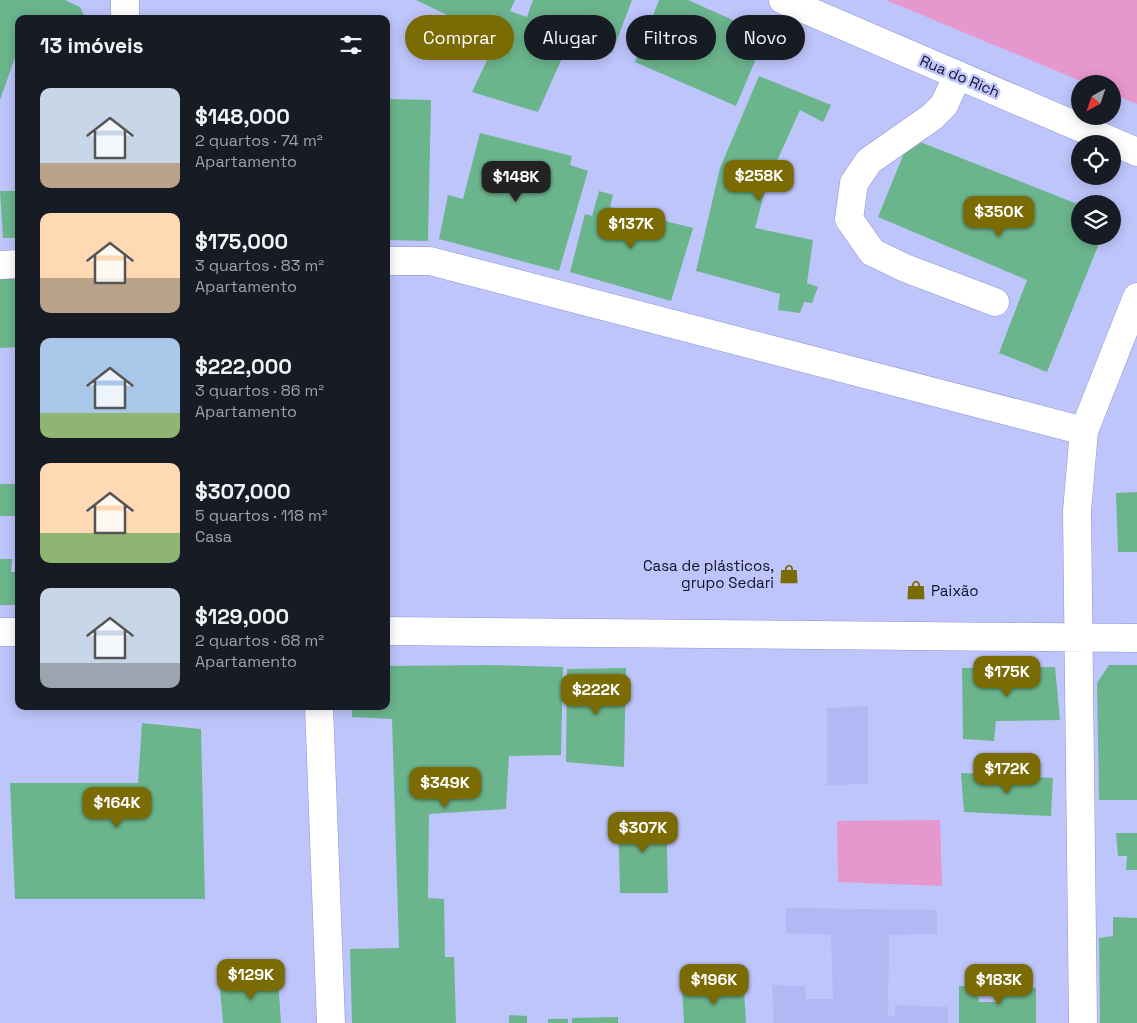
<!DOCTYPE html>
<html lang="pt">
<head>
<meta charset="utf-8">
<style>
  :root { --surface:#171b24; --page:#20242c; --text:#f1f3f6; --muted:#9ea1a6; --accent:#7b6b04 }
  body { margin:0; font-family:"Space Grotesk",sans-serif; background:var(--page); color:var(--text); height:100vh; display:flex; flex-direction:column; font-size:19px; white-space:nowrap }
  * { box-sizing:border-box; margin:0 }
  p { font-size:16px; color:var(--muted) }
  .icon { flex:none; width:28px; height:28px; fill:none; stroke:currentColor; stroke-width:2; stroke-linecap:round; stroke-linejoin:round }
  .map { position:relative; flex:1; overflow:hidden }
  .side { position:absolute; left:15px; top:15px; width:375px; height:695px; display:flex; flex-direction:column; background:var(--surface); border-radius:10px; box-shadow:0 2px 12px #0003 }
  .side>* { flex:none }
  .banner { position:absolute; left:405px; top:15px; width:475px; height:45px; display:flex; gap:10px }
  .needle { width:32px; rotate:220deg }
  .fabs { position:absolute; left:1071px; top:75px; display:grid; gap:10px }
  .fabs a { display:grid; place-items:center; width:50px; height:50px; border-radius:50%; background:var(--surface); box-shadow:0 2px 12px #0003; font-size:25px }
  .price { position:absolute; translate:-50% -42px; padding:0 11px; border-radius:10px; background:var(--accent); color:#fff; font-size:16px; line-height:32px; filter:drop-shadow(0 1px 2px #0008) }
  .price::after { content:''; position:absolute; left:50%; top:30px; width:15px; height:11px; margin-left:-8px; background:inherit; clip-path:polygon(0 0,100% 0,50% 100%) }
  .price.on { background:#222; color:#fff }
  ul { padding:0; list-style:none }
  li { display:flex; align-items:center; gap:15px; height:125px; padding:0 25px }
  li span { display:grid; place-items:center; flex:none; width:140px; height:100px; border-radius:10px; color:#555 }
  li>.icon { margin-inline-start:auto }
  span .icon { width:60px; height:60px; fill:#fffc; stroke-width:1 }
  li b { font-size:21px }
  h2 { display:flex; justify-content:space-between; align-items:center; height:60px; padding:0 25px; font-size:21px }
  .chip { padding:0 18px; border-radius:22px; background:var(--surface); box-shadow:0 2px 12px #0003; font-size:18px; line-height:45px }
  .chip.on { background:var(--accent); color:#fff }
  .map>svg:first-child { display:block }
</style>
</head>
<body>
<div class="map">
<svg width="1137" height="1023" viewBox="0 0 1137 1023">
  <rect width="100%" height="100%" fill="#bec5fb"/>
  <path fill="#b1b8f4" d="M868,706V784L827,785V708Z
    M786,908L937,910V934L889,935L888,1016H895V1005L948,1007V1023H774L772,985L805,986L806,999H833L831,935L786,933Z"/>
  <path fill="#e697ce" d="M886,0H1137V104L1113,94L1112,84H1088Z
    M940,820L942,886L838,882L837,821Z"/>
  <path fill="#6bb58d" d="M0,0H65L80,7L86,19H19V46L0,100Z
    M416,0H515L510,11L527,17L533,0H632L612,53L572,36L538,112L472,92L497,39Z
    M659,0H688L766,35L736,106L635,62Z
    M759,76L831,105L823,122L800,110L767,183L755,228L813,240L807,283L818,287L812,303L804,302L800,313L778,310L780,294L696,271L720,168Z
    M386,99L431,100L428,241L386,240Z
    M480,133L572,156L570,165L588,171L559,271L439,239L448,195L463,199Z
    M910,138L1080,205V236H1102L1047,372L999,353L1027,280L878,217Z
    M0,191H19V238H3Z
    M599,191L613,195L610,207L693,228L671,301L570,272L585,214L592,216Z
    M0,276H19V347L0,348Z
    M0,484H19V516H0Z
    M1137,492V552H1118L1116,493Z
    M0,559H12L11,572H19V605H0Z
    M488,665L563,667L561,755L509,756L506,809L429,814L428,898L444,899L445,957H454L456,1023H352L350,949L399,948L392,719L352,717V706H386V666Z
    M1109,665H1137V800H1099L1097,683Z
    M1055,667L1060,720L996,721L994,741L963,739L962,668Z
    M626,668L624,767L566,762L567,669Z
    M142,723L201,729L205,899H15L10,783H138Z
    M961,773L1053,778L1051,816L964,812Z
    M666,815L668,893H620L618,816Z
    M1116,833H1137V870H1126L1127,856H1118Z
    M1113,917L1137,918V1023H1100L1099,938L1113,936Z
    M278,977L281,1023H223L219,980Z
    M1000,985L1036,988V1023H959V986L977,987L979,1002H999Z
    M744,989L746,1023H684L682,990Z
    M509,1015L527,1016V1023H509Z
    M618,1017V1023H572V1018Z
    M548,1019H568V1023H548Z"/>
  <g fill="none" stroke-linecap="round" stroke-linejoin="round">
    <defs>
      <path id="minor" d="M783,0L1137,152
        M125,19V0
        M958,75L944,105L932,117L869,161L854,183L849,219L872,252L905,268L995,302
        M386,261H430L1084,431
        M0,265L19,264
        M386,631L1137,638
        M0,632H19
        M319,706L331,1023
        M1083,1023L1077,511L1084,431L1137,297"/>
    </defs>
    <use href="#minor" stroke="#8d95d5" stroke-width="29"/>
    <use href="#minor" stroke="#fff" stroke-width="28"/>
  </g>
  <defs>
    <symbol id="shop-bare" viewBox="-9 -9 18 18"><path d="M-5-2.5h2.3a2.7 3.5 0 0 1 5.4 0H5L5.5 6h-11ZM-1.5-2.5h3a1.5 2.3 0 0 0-3 0Z" fill="#7b6b04" stroke="#bec5fb" stroke-width="2.5" paint-order="stroke"/></symbol>
  </defs>
  <g fill-rule="evenodd">
    <use href="#shop-bare" x="775" y="560" width="28" height="28"/>
    <use href="#shop-bare" x="902" y="576" width="28" height="28"/>
  </g>
  <g text-anchor="middle" dominant-baseline="central" stroke-width="5" stroke-linejoin="round" paint-order="stroke">
    <g font-size="15" fill="#101129" stroke="#bec5fb">
      <text transform="translate(960 76) rotate(23)">Rua do Rich</text>
    </g>
    <g font-size="15" fill="#101129" stroke="#bec5fb" text-anchor="end">
      <text x="774" y="565">Casa de plásticos,<tspan x="774" dy="17">grupo Sedari</tspan></text>
      <text x="931" y="590" text-anchor="start">Paixão</text>
    </g>
  </g>
</svg>
<div class="fabs">
<a><svg class="needle" viewBox="-14 -14 28 28"><path d="M0-13l5 13h-10z" fill="#e53935"/><path d="M0 13l5-13h-10z" fill="#9ea1a6"/></svg></a>
<a><svg class="icon" aria-label="locate" viewBox="0 0 24 24"><circle cx="12" cy="12" r="6"/><path d="M12 2v4M12 18v4M2 12h4M18 12h4"/></svg></a>
<a><svg class="icon" aria-label="layers" viewBox="0 0 24 24"><path d="M12 4l9 5-9 5-9-5zM3 14l9 5 9-5"/></svg></a>
</div>
<b class="price" style="left:759px;top:202px">$258K</b>
<b class="price on" style="left:516px;top:203px">$148K</b>
<b class="price" style="left:999px;top:238px">$350K</b>
<b class="price" style="left:631px;top:250px">$137K</b>
<b class="price" style="left:1007px;top:698px">$175K</b>
<b class="price" style="left:596px;top:716px">$222K</b>
<b class="price" style="left:1007px;top:795px">$172K</b>
<b class="price" style="left:445px;top:809px">$349K</b>
<b class="price" style="left:117px;top:829px">$164K</b>
<b class="price" style="left:643px;top:854px">$307K</b>
<b class="price" style="left:251px;top:1001px">$129K</b>
<b class="price" style="left:714px;top:1006px">$196K</b>
<b class="price" style="left:999px;top:1006px">$183K</b>
<div class="banner">
<a class="chip on">Comprar</a>
<a class="chip">Alugar</a>
<a class="chip">Filtros</a>
<a class="chip">Novo</a>
</div>
<section class="side">
<h2>13 imóveis<svg class="icon" aria-label="filters" viewBox="0 0 24 24"><path d="M4 7h16M4 17h16"/><circle cx="9" cy="7" r="2"/><circle cx="15" cy="17" r="2"/></svg></h2>
<ul>
<li><span style="background:linear-gradient(#c9d6e8 75%,#b9a48a 0)"><svg class="icon" aria-label="home" viewBox="0 0 24 24"><path d="M3 11l9-7 9 7M6 9v11h12V9"/></svg></span><div><b>$148,000</b><p>2 quartos · 74 m²</p><p>Apartamento</p></div></li>
<li><span style="background:linear-gradient(#ffd9b3 65%,#b9a48a 0)"><svg class="icon" aria-label="home" viewBox="0 0 24 24"><path d="M3 11l9-7 9 7M6 9v11h12V9"/></svg></span><div><b>$175,000</b><p>3 quartos · 83 m²</p><p>Apartamento</p></div></li>
<li><span style="background:linear-gradient(#a9c7e8 75%,#8fb573 0)"><svg class="icon" aria-label="home" viewBox="0 0 24 24"><path d="M3 11l9-7 9 7M6 9v11h12V9"/></svg></span><div><b>$222,000</b><p>3 quartos · 86 m²</p><p>Apartamento</p></div></li>
<li><span style="background:linear-gradient(#ffd9b3 70%,#8fb573 0)"><svg class="icon" aria-label="home" viewBox="0 0 24 24"><path d="M3 11l9-7 9 7M6 9v11h12V9"/></svg></span><div><b>$307,000</b><p>5 quartos · 118 m²</p><p>Casa</p></div></li>
<li><span style="background:linear-gradient(#c9d6e8 75%,#9aa5b1 0)"><svg class="icon" aria-label="home" viewBox="0 0 24 24"><path d="M3 11l9-7 9 7M6 9v11h12V9"/></svg></span><div><b>$129,000</b><p>2 quartos · 68 m²</p><p>Apartamento</p></div></li>
</ul>
</section>
</div>
</body>
</html>
